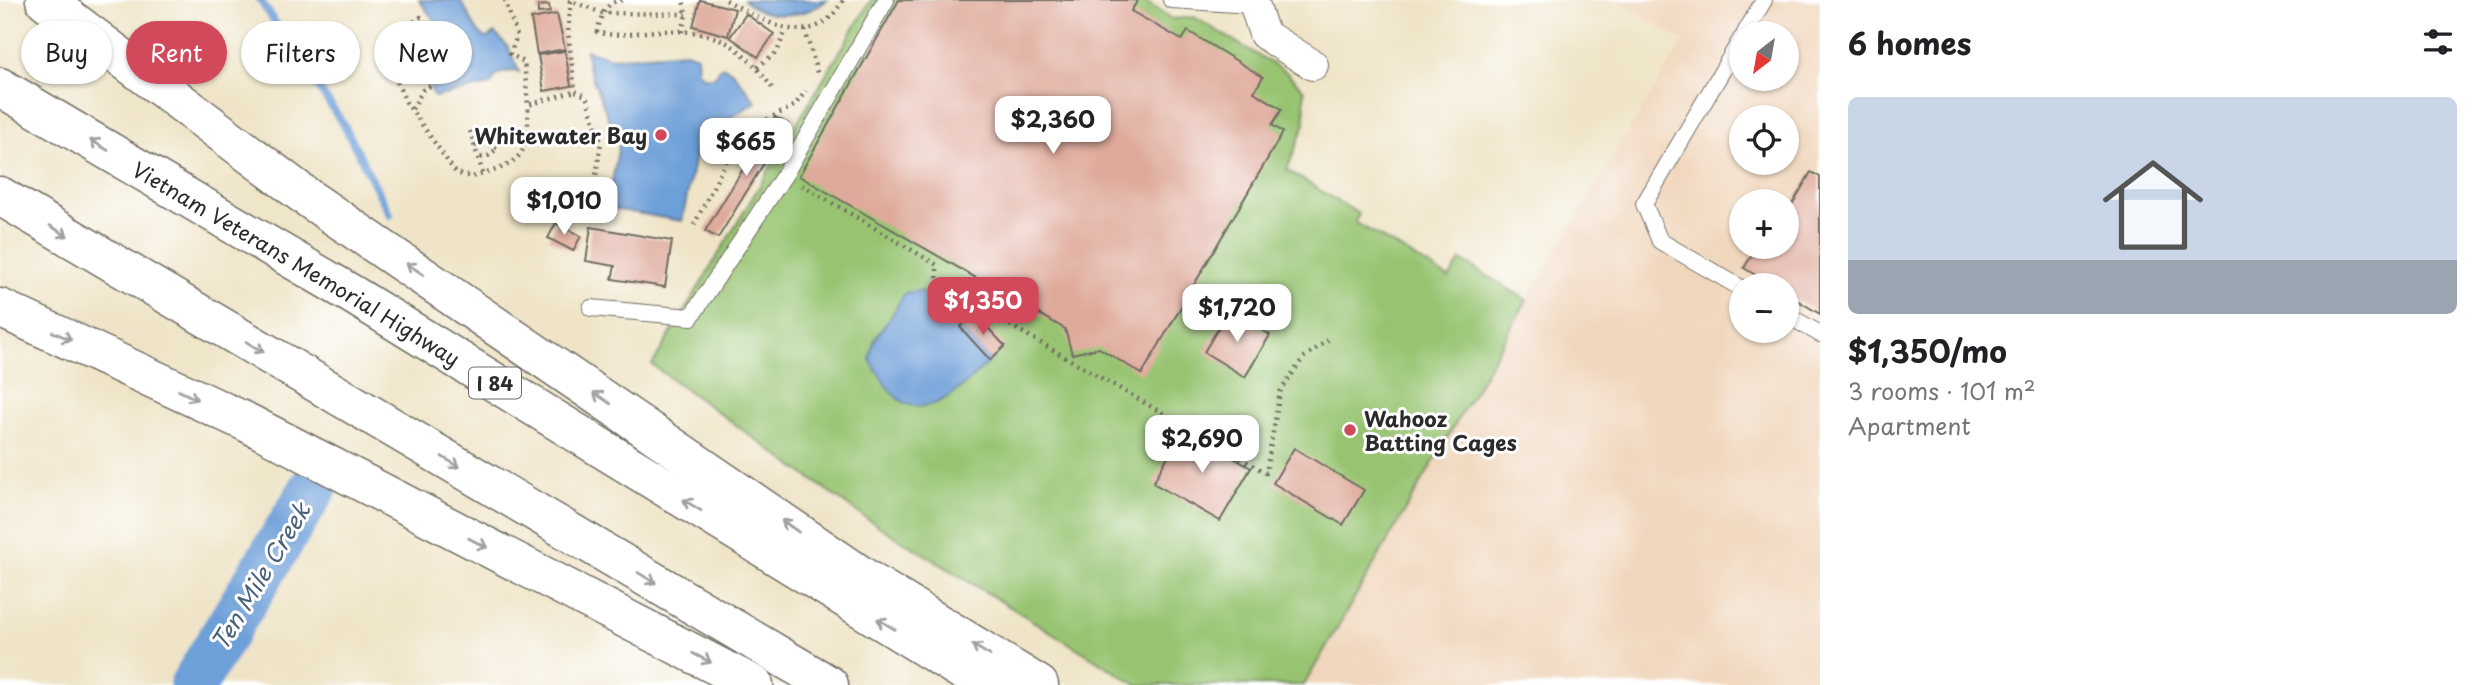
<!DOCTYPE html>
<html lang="en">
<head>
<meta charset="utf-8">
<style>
  :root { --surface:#fff; --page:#f6f6f6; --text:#202124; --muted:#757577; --line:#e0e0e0; --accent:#d1495b }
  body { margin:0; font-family:"Playpen Sans",sans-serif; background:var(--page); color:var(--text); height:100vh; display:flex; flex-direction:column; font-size:26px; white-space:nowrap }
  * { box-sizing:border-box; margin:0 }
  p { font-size:23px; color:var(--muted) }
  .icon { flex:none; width:38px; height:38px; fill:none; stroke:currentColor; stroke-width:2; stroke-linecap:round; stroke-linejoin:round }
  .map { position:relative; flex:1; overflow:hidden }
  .panel { display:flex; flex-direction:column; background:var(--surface); width:665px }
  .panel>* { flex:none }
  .top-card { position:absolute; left:21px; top:21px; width:665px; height:63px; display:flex; gap:14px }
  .needle { width:46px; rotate:211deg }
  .fabs { position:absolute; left:1729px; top:21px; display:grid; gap:14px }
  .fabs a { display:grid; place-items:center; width:70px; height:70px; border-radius:50%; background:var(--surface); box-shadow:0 2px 5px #0004; font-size:35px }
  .price { position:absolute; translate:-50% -60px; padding:0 16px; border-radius:14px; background:#fff; color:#222; font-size:23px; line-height:46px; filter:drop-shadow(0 2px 4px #0008) }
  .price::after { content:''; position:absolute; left:50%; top:42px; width:21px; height:16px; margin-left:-10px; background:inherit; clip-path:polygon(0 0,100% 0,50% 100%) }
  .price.current { background:var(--accent); color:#fff }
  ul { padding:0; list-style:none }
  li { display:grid; align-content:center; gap:14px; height:371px; padding:0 28px }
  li+li { border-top:2px solid var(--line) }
  li span { display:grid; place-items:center; height:217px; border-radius:10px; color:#555 }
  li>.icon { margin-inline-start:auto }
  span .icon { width:126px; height:126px; fill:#fffc; stroke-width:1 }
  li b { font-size:30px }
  h2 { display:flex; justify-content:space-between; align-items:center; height:84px; padding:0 28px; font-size:30px }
  .pill { padding:0 24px; border-radius:32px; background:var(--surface); box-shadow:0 2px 5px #0004; font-size:24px; line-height:63px }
  .pill.current { background:var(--accent); color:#fff }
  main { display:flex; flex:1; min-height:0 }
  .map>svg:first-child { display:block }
</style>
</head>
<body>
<main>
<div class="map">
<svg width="1820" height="685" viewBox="0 0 1820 685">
  <rect width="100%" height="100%" fill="#fff"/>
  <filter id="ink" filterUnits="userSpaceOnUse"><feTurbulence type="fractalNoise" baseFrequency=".0143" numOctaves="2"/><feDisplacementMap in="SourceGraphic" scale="14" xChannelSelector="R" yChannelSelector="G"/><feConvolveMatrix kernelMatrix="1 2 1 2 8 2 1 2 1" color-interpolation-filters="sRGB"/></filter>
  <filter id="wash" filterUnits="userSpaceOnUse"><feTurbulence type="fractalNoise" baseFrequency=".00686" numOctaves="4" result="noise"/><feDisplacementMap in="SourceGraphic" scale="28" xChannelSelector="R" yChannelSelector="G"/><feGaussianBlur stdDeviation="1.57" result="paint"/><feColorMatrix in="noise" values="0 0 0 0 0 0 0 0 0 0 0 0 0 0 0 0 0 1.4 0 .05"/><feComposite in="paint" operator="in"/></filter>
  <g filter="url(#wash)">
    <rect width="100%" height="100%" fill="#efe4c7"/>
    <path fill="#f0d6bc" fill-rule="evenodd" d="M1616,0H1820V685H1304L1527,300L1683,41ZM1741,33H1787V79H1741ZM1741,117H1787V163H1741ZM1741,201H1787V247H1741ZM1741,285H1787V331H1741Z"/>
    <path fill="#98c472" stroke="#62784e" stroke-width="2" d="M871,0H1142L1173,19L1194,17L1286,72L1304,90L1305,123L1287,170L1359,214L1355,222L1449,278L1461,260L1527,300L1304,685H1137L867,519L652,365Z"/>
    <path fill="#6d9fd8" stroke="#4c6582" stroke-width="2" d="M419,0H460C470,13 475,36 488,38L495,33L508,47L519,72C507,70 494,72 491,85L434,97L428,83L448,61L432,33L437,24Z
      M744,0H827C805,18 765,21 744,0Z
      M586,50L611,58L686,52L697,56L698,71L703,77H715L722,66L733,72L756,102L708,132L697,146L682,221L607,208L619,145L588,67Z
      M919,291L927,294L991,360C967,381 929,427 895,396C885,387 877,371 870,360C872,340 878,334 890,318C896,310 899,301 905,293Z"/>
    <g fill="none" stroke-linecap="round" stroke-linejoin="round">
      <path stroke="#6d9fd8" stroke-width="8" d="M260,0L345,127L390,215"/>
      <path stroke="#6d9fd8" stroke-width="47" d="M193,685L326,467"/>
    </g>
    <g id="blocks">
      <path fill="#dfaa9b" d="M700,0L735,9L728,36L693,26Z
        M899,0H1138L1131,11L1182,40L1188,31L1263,77L1254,92L1282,109L1272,125L1283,132L1142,374L1099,348L1072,354L1065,329L799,176Z
        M549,5L550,12L538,13V6Z
        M557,14L565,49L537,54L531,19Z
        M746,14L774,34L758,57L730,37Z
        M565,51L571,86L544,91L538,55Z
        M775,117L788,124L718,238L705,231Z
        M1811,172L1820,177V314L1787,294V285H1772L1744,268L1757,247H1787V213Z
        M558,195L586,202L581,220L553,213Z
        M556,223L581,236L573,251L548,238Z
        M591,227L672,241L665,287L612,279L615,266L586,261Z
        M1229,310L1270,335L1245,377L1204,352Z
        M975,314L1005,346L990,360L960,327Z
        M1183,429L1251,468L1220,521L1153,483Z
        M1294,448L1364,490L1343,525L1273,483Z"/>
    </g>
  </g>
  <g filter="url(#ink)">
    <use href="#blocks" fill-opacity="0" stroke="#706c62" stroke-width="2"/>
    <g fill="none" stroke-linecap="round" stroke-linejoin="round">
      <defs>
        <path id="service" d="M1171,0L1252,5
          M1745,33L1764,0
          M1741,39L1644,204L1660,241L1741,288
          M591,308L691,317L785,174L886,0
          M1787,315L1820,334"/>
        <path id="minor" d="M1253,0L1264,34L1313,65"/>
        <g id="motorway">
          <path d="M45,0L308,198L869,581L1039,685"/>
          <path id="s1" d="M0,87L353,295L986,685"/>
          <path d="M0,196L829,685"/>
          <path d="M0,308L244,421L754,685"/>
        </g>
      </defs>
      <use href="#service" stroke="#706c62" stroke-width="18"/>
      <use href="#minor" stroke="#706c62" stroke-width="32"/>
      <use href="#motorway" stroke="#706c62" stroke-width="41"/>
      <path stroke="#706c62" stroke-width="4.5" stroke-dasharray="2 5" stroke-linecap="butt" d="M505,0L517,36L510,54L524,62L528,105L575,91
        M568,0L602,13L686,14
        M622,0C605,2 601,17 597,32C617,38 636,32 657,31C717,29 741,43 775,92
        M726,0C766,22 813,54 843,0
        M571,1L568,31L575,91L586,96L601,142L592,203
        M805,30L818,76
        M682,32L686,14L683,0
        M390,42L403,63L393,73L406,102L456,173L472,177L483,174
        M394,48L402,43L396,33L421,17L427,25L434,20
        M409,56L403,63L411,61
        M757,67L777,52L786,30
        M412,109L423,90L430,86
        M470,131L483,174C527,162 529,147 528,105
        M475,146L485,144L498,148L488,156L478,158
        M802,185L937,265V283L1266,473L1280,392L1303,358L1331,338
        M694,225L741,132L794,106L806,91"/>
      <use href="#service" stroke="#fff" stroke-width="16"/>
      <use href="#minor" stroke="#fff" stroke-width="30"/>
      <use href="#motorway" stroke="#fff" stroke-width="38"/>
    </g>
    <defs><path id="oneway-shaft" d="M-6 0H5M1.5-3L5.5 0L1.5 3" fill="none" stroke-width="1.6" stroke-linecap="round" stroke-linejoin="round" transform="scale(1.75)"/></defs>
    <g stroke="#a0a0a0">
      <use href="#oneway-shaft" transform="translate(99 145) rotate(-149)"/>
      <use href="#oneway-shaft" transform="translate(59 231) rotate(31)"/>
      <use href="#oneway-shaft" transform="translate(415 269) rotate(-146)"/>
      <use href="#oneway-shaft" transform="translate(62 336) rotate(24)"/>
      <use href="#oneway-shaft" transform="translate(255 347) rotate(31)"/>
      <use href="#oneway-shaft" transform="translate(188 395) rotate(26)"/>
      <use href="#oneway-shaft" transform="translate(602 398) rotate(-146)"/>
      <use href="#oneway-shaft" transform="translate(451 462) rotate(31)"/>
      <use href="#oneway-shaft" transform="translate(692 505) rotate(-148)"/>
      <use href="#oneway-shaft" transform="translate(790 526) rotate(-145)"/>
      <use href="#oneway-shaft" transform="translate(478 543) rotate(27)"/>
      <use href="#oneway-shaft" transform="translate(647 578) rotate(31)"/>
      <use href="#oneway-shaft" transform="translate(886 624) rotate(-149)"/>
      <use href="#oneway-shaft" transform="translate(981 650) rotate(-149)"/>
      <use href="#oneway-shaft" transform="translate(702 658) rotate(27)"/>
    </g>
  </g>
  <g fill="#d1495b" stroke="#fff" stroke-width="2.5">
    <circle cx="661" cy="135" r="7"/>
    <circle cx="1350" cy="430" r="7"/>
  </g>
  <g text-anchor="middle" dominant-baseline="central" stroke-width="6" stroke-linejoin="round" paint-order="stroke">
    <rect fill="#fff" stroke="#6b6b6b" stroke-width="2" x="469" y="367.5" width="52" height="31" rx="5"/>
    <g font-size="19" font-weight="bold" fill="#2b2b2b">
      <text x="495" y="383">I 84</text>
    </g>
    <g font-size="21" font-weight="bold" fill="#2b2b2b" stroke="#fff" text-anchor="end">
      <text x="647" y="135">Whitewater Bay</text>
      <text x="1364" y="418" text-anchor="start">Wahooz<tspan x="1364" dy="24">Batting Cages</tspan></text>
    </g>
    <g font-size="21" fill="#2b2b2b" stroke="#fff">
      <text stroke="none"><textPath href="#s1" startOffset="345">Vietnam Veterans Memorial Highway</textPath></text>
    </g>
    <g font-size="23" font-style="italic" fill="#495f79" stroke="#fff">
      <text transform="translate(260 576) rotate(-59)">Ten Mile Creek</text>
    </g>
  </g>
</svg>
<div class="fabs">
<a><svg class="needle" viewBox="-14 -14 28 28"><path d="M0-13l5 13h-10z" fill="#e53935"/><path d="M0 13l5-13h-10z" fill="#757577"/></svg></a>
<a><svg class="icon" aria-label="locate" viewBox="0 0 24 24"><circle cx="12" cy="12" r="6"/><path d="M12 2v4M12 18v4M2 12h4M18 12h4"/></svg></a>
<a>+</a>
<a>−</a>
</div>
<b class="price" style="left:1053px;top:156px">$2,360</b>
<b class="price" style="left:746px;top:178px">$665</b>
<b class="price" style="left:564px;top:237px">$1,010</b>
<b class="price current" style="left:983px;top:337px">$1,350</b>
<b class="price" style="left:1237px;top:344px">$1,720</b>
<b class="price" style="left:1202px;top:475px">$2,690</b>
<div class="top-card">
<a class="pill">Buy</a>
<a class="pill current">Rent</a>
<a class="pill">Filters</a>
<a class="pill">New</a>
</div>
</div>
<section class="panel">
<h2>6 homes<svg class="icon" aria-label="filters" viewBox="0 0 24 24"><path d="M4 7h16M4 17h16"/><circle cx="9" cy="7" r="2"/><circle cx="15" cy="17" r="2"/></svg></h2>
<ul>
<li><span style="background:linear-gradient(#c9d6e8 75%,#9aa5b1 0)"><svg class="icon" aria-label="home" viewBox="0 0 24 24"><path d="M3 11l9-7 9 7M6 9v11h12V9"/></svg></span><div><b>$1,350/mo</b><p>3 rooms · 101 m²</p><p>Apartment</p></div></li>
</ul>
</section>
</main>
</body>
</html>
